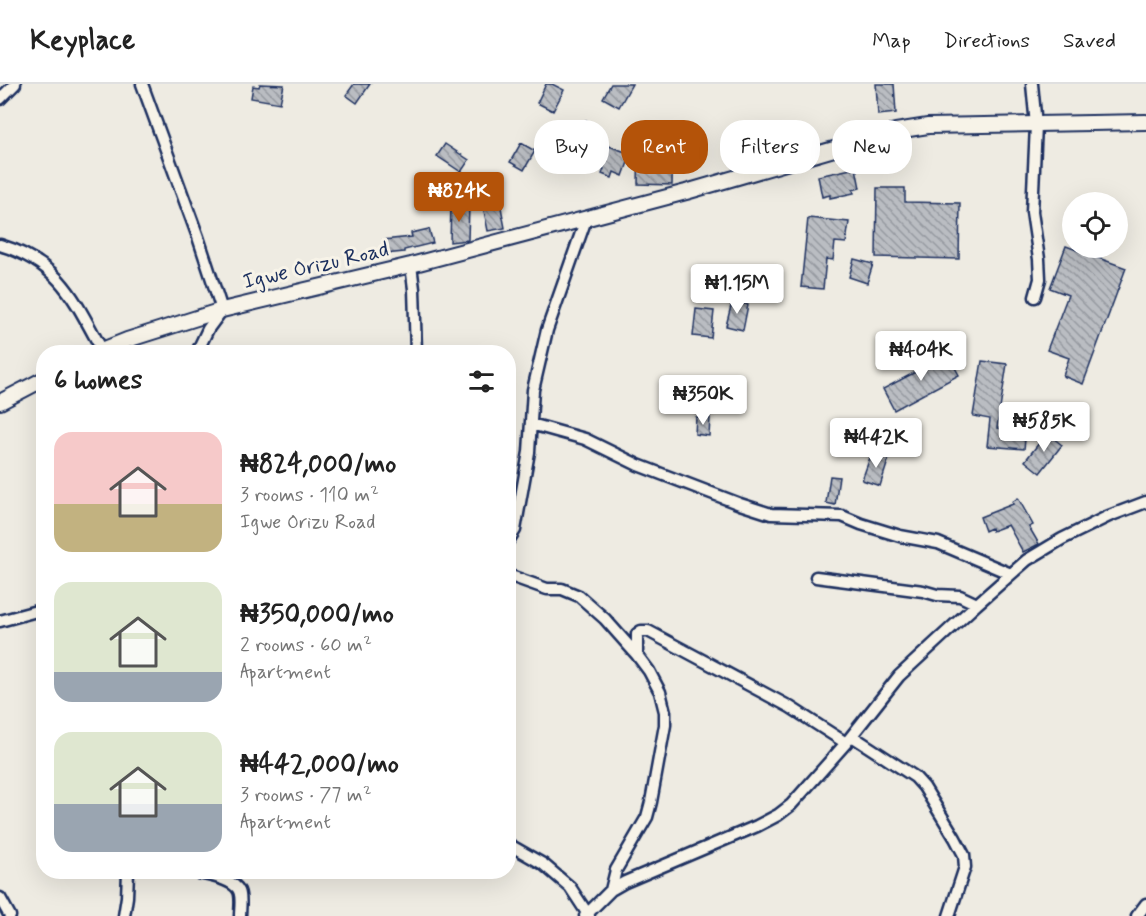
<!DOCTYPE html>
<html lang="en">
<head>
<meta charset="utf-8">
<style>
  :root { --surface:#fff; --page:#f2f2f2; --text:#222; --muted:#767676; --line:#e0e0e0; --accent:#b45309 }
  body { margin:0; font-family:Mynerve,sans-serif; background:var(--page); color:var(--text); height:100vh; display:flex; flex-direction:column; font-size:22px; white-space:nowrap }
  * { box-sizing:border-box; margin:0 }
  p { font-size:20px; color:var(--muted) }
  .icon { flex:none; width:33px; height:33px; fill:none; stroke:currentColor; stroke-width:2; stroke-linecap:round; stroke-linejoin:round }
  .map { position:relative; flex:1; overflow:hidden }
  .panel { position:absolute; left:36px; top:261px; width:480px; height:534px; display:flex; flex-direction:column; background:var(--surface); border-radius:24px; box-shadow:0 6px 24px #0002 }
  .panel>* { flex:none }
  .banner { position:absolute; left:534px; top:36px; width:522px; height:54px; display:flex; gap:12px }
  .fabs { position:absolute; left:1062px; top:108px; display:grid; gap:12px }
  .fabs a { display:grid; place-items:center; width:66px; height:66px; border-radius:50%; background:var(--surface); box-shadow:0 6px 24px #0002; font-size:30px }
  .price { position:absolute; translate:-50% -51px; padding:0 14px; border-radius:6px; background:#fff; color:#222; font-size:20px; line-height:39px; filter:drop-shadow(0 2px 3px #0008) }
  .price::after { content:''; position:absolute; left:50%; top:36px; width:18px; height:14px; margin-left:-9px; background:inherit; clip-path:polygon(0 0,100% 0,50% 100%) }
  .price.active { background:var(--accent); color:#fff }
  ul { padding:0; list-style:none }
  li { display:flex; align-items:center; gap:18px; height:150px; padding:0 18px }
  li span { display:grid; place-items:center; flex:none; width:168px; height:120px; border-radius:18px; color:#555 }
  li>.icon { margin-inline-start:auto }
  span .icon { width:72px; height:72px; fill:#fffc; stroke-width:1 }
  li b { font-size:26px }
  h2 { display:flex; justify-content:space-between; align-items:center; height:72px; padding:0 18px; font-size:26px }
  .chip { padding:0 21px; border-radius:24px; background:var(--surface); box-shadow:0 6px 24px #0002; font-size:21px; line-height:54px }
  .chip.active { background:var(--accent); color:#fff }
  header { display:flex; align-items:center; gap:36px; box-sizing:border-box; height:84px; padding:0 30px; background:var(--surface); border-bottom:2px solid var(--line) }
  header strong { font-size:28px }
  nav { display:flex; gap:33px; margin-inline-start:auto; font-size:21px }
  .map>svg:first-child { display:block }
</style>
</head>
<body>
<header>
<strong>Keyplace</strong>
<nav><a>Map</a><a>Directions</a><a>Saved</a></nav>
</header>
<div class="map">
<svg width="1146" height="832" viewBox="0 0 1146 832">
  <defs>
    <pattern id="building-back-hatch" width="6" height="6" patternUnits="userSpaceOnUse" patternTransform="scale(1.5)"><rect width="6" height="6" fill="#babdc2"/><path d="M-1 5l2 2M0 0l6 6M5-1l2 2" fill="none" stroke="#969aa1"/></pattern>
  </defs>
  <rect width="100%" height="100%" fill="#eeebe2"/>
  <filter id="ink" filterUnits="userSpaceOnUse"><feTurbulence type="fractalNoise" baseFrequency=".0167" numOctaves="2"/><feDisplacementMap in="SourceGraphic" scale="12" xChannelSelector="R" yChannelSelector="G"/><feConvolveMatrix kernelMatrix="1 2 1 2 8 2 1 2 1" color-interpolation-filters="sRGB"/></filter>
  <g filter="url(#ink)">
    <path fill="url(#building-back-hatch)" stroke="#1b2f5e" stroke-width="1.5" d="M260,0L284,1L280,19L251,14L253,2L259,3Z
      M354,0H370L357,19L346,11Z
      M546,0H552L564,6L553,27L537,19Z
      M611,0H632L619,23L603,14Z
      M876,0H894L896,29L878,31Z
      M586,36L595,42L576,74L567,68Z
      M639,50L673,51L672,101L638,100Z
      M598,58L631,70L623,92L614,88L612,94L602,90L604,85L590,79Z
      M521,59L535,67L524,86L510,78Z
      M445,60L469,76L461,88L437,72Z
      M856,84L860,104L853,106L854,109L830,114V111L822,113L818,92Z
      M877,104H905V118L960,119L959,175L876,173Z
      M498,108L505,144L488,147L481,112Z
      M451,121H469L468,156L450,158Z
      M808,134L849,138L846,159L835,158L833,176L826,175L823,205L801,203Z
      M429,145L433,159L404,166V168L385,170L383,156L412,153L411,149Z
      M1066,162L1126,184L1083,300L1063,292L1069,274L1047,266L1068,211L1050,204Z
      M854,175L873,180L867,199L849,193Z
      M733,214L742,216V219L748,221L743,246L726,242Z
      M696,225L714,227L711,254L693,252Z
      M948,271L959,291L894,326L883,305Z
      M982,277L1007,280L997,344L1026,347L1024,365L987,362L990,335L973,332Z
      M680,312L706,316L703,330L677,325Z
      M696,333L710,334L709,352L695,350Z
      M1047,349L1062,361L1040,389L1025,377Z
      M872,368L889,374L880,402L862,396Z
      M830,392L839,393L835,421L826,419Z
      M1018,414L1033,441L1029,443L1039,460L1023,468L1008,441L992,447L991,444L985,447L980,433L1013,420L1012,418Z"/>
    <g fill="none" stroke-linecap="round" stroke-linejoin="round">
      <defs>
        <path id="minor" d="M142,0L198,153L222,226L208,245L197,268
          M1032,0L1036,41L1032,128L1039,175L1040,195L1035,213
          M0,15L15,0
          M0,161C60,179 74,215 102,266
          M411,181L414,205L416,268
          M531,340L585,355L638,381L740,420L771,430L842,432L861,440L900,452L938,459L1011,490
          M508,457L515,446L529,368L533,306L547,246L586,135
          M508,491L547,505H562L579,512L605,535L637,571L649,587L660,608L665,628V641L651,718L647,733L616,786L611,806
          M816,493L923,507L937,511L960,512L977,520
          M0,537L44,525
          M637,571V550L641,547H648L790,623L846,659
          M852,652L915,693L924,703L955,754L964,771L965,783L949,832
          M508,760L543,780L570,803L589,832
          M194,788C206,791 233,794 239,807C242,814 240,825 240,832
          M0,814L10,832
          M124,832L127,813L128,788
          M585,832L611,806L625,798L757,742L778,731L791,721L846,659L899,592L977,520L1027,476L1062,455L1109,432L1146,418
          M1137,832L1146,820"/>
        <path id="major" d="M97,268L127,256L222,226L411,181L686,108L896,47L928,42L1146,38
          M0,318L44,295"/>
      </defs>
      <use href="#minor" stroke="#1b2f5e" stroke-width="15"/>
      <use href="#major" stroke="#1b2f5e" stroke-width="18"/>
      <use href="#minor" stroke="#f7f3e8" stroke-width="10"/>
      <use href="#major" stroke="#f7f3e8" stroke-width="14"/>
    </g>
  </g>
  <g text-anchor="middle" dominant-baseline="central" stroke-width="6" stroke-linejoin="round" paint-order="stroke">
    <g font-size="22" fill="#1b2f5e" stroke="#f7f3e8">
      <text transform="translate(316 182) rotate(-13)">Igwe Orizu Road</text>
    </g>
  </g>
</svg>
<div class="fabs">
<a><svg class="icon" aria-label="locate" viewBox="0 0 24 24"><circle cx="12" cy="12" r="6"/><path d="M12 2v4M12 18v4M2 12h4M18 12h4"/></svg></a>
</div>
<b class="price active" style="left:459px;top:139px">₦824K</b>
<b class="price" style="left:737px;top:231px">₦1.15M</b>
<b class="price" style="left:921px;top:298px">₦404K</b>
<b class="price" style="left:703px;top:342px">₦350K</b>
<b class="price" style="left:1044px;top:369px">₦585K</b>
<b class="price" style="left:876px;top:385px">₦442K</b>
<div class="banner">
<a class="chip">Buy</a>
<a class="chip active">Rent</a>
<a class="chip">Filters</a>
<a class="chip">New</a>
</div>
<section class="panel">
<h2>6 homes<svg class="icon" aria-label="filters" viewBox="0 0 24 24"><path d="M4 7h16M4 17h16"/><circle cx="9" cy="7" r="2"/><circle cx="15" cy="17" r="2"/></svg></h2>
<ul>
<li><span style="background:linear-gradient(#f6c9c9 60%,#c2b280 0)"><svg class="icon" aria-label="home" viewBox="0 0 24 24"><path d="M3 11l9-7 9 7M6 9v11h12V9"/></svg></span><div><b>₦824,000/mo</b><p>3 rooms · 110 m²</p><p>Igwe Orizu Road</p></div></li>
<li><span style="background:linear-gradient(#dfe7d0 75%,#9aa5b1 0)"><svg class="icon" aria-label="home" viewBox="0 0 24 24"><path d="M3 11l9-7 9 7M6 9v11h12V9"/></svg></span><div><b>₦350,000/mo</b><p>2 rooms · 60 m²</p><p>Apartment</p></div></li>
<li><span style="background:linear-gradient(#dfe7d0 60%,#9aa5b1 0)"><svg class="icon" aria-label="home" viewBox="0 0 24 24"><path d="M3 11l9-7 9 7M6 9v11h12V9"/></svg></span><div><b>₦442,000/mo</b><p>3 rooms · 77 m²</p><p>Apartment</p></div></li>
</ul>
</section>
</div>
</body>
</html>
